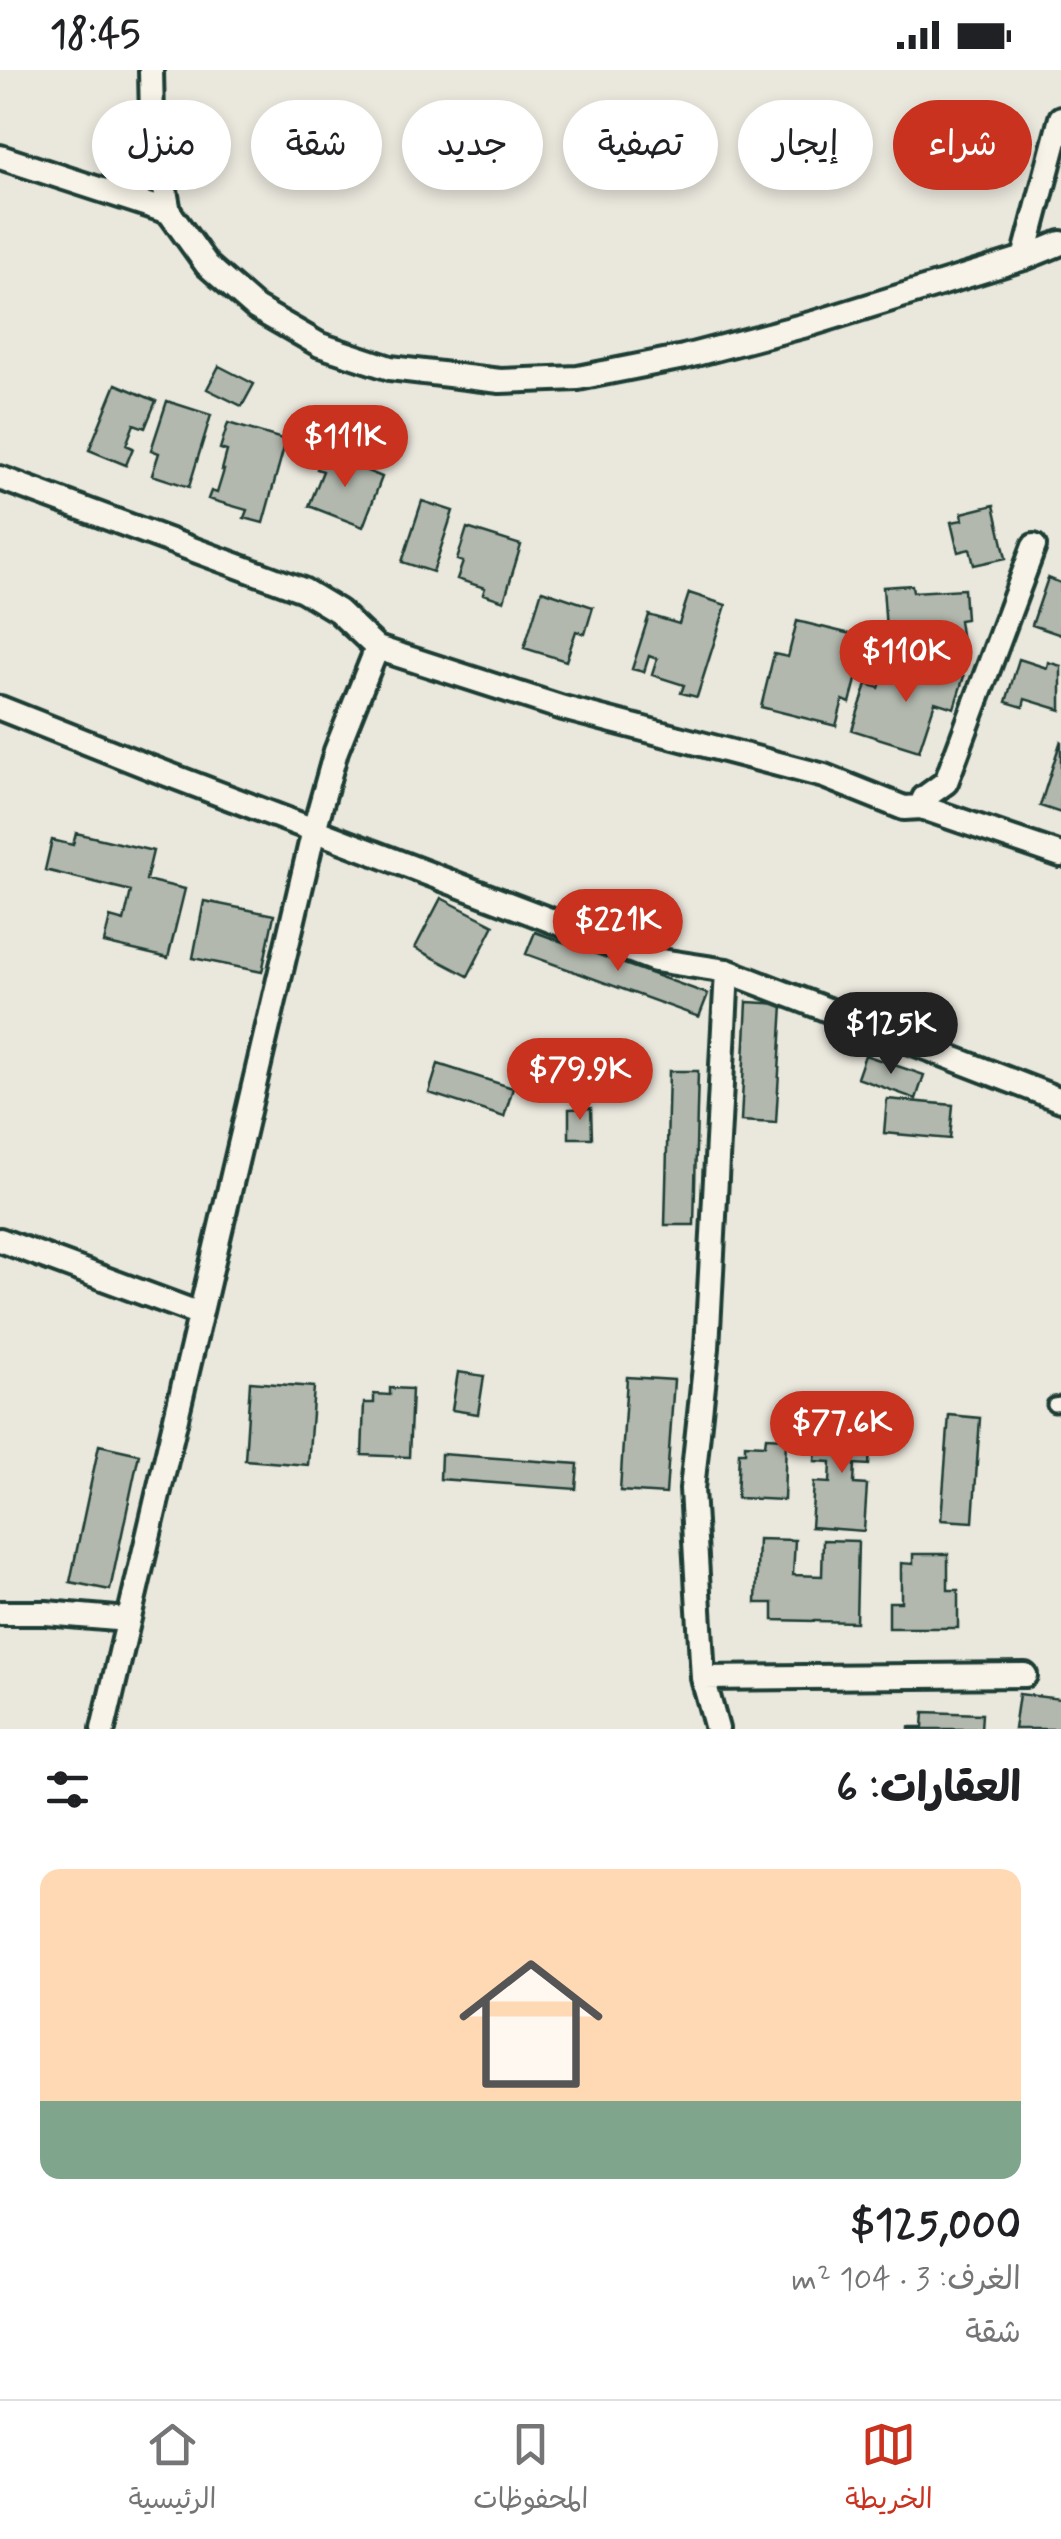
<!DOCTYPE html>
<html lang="ar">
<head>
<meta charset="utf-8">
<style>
  :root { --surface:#fff; --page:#f2f2f2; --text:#202124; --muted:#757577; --line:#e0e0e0; --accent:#c8321e }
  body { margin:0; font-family:Mynerve,"Playpen Sans Arabic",sans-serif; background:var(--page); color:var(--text); direction:rtl; height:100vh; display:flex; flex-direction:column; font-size:38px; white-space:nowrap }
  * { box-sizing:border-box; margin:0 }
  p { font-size:32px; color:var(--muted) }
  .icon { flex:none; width:55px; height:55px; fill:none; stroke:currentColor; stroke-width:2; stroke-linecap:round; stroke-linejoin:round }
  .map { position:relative; height:1659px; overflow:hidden; direction:ltr }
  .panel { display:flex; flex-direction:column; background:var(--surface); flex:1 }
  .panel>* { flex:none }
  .guide { position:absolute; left:30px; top:30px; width:1002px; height:90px; direction:rtl; display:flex; gap:20px }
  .price { position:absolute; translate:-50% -85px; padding:0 22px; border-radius:35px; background:var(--accent); color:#fff; font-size:32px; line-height:65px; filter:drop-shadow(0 2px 5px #0008) }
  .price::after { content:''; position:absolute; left:50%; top:60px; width:30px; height:22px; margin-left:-15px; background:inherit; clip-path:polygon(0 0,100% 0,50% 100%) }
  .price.on { background:#222; color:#fff }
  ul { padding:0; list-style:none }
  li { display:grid; align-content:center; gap:20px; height:530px; padding:0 40px }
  li span { display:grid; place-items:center; height:310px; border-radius:20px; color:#555 }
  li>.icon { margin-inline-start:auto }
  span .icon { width:180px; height:180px; fill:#fffc; stroke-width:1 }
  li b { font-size:42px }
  h2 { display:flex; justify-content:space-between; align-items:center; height:120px; padding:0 40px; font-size:42px }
  .pill { padding:0 35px; border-radius:45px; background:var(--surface); box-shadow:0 5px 15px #0003; font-size:35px; line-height:90px }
  .pill.on { background:var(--accent); color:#fff }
  .status { display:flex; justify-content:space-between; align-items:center; height:70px; padding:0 50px; background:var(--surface); direction:ltr }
  .status svg { height:28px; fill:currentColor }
  .tab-bar { display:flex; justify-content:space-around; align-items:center; height:140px; border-top:2px solid var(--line); background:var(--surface); font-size:28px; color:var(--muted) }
  .tab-bar a { display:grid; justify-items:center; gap:5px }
  .tab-bar .on { color:var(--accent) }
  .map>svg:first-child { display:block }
</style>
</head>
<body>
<div class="status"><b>18:45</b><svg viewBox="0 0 49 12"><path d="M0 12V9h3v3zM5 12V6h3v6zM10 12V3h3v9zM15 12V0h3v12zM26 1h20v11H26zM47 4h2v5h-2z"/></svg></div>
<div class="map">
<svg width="1061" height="1659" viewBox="0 0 1061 1659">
  <rect width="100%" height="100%" fill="#eae8dd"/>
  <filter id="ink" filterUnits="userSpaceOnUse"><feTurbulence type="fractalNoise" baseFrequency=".01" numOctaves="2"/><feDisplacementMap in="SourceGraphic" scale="20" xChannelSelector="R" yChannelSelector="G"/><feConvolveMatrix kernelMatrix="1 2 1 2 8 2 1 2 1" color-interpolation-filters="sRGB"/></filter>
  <g filter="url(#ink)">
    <path fill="#b2b8ae" stroke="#1f3d34" stroke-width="2.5" d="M219,296L254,314L242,336L207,319Z
      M116,314L156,331L145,358L134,354L126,375L133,378L126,395L89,380Z
      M167,331L211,345L189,417L152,405L159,383L151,380Z
      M228,353L286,370L263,453L244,448L247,440L208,429L211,421L217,423L224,400H222L227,381L220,379Z
      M325,379L340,385L338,389L382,407L363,457L309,436L323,401L317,399Z
      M422,431L453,441L433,502L402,492Z
      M994,435L1006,488L974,495L970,479L958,482L951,452L963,450L962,443Z
      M467,458L521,475L504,531L483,524L485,518L457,509L463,492L457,490Z
      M1048,508L1061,513V565L1032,555Z
      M912,515L913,522L964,519L966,549L959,550L962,572L927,575L925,554L917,555L918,572L887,574L883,517Z
      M542,520L593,537L585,564L576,561L566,591L524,578Z
      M689,523L726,535L697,627L681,623L684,615L652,605L657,589L649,586L644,602L632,599L649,545L679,554Z
      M797,551L867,568L850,633L843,630L836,656L761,637L774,584L788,587Z
      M1019,589L1047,598L1048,592L1061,596V640L1025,629L1023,637L1006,632Z
      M927,594L964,606L954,638L935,632L919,681L852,660L867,614L879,618L887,596L923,608Z
      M1061,670V743L1040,736Z
      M76,763L153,781L146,810L185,819L168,888L104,873L110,847L124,851L131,821L45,800L52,770L73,775Z
      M441,828L494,855L468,906L415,878Z
      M204,831L274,845L262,902L193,888Z
      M535,862L708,924L699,947L526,884Z
      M747,932L783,934L776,1053L741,1051Z
      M865,985L924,1005L916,1029L857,1008Z
      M438,994L513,1018L504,1047L429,1023Z
      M669,1001H698L694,1155H665Z
      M887,1029L953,1035L950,1069L884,1063Z
      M591,1038L592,1068H569V1039Z
      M458,1302L484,1306L478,1344L452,1340Z
      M627,1307L674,1310L666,1424L620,1421Z
      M250,1312L314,1317L308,1395L245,1390Z
      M390,1318L412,1319L409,1387L362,1385L364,1333H374V1324L390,1325Z
      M949,1345L980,1348L973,1452L941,1450Z
      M840,1350L872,1352L869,1395L855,1394L854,1414L867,1415L864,1461L811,1457L814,1412L830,1413L831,1392L815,1391L818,1354L839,1355Z
      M766,1367L786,1368L784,1430L737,1428L739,1382H745V1374L765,1375Z
      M99,1375L139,1384L110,1520L70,1512Z
      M441,1384L578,1394L576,1419L440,1409Z
      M758,1469L795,1470L793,1505L822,1506L823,1470L858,1471L856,1552L773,1550V1533H756Z
      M913,1484H948V1520H958V1558H889V1532H901V1493L913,1494Z
      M1019,1624L1061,1629V1659H1014Z
      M924,1642L982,1644L981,1659H909V1657H923Z"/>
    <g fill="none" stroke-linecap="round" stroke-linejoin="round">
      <defs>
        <path id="service" d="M1054,1335L1061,1334"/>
        <path id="minor" d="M151,0L152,50L169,142L207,195L256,238L320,275L390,298L500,311L578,308L684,287L814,253L1024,188L1061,173
          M0,87L169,142
          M1024,188L1061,48
          M0,408L303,520L338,541L377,578
          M0,638L154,699L655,890L727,901L1061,1030
          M921,737L1061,785
          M0,1170L200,1244
          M0,1543H46L128,1550
          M703,1608L1025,1605
          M103,1659L314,760L336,681L377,578L563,638L824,706L904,738L921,737L924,728L946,712L1034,476
          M717,1659L703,1608L692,1419L707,1278L727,901"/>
      </defs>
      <use href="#service" stroke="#1f3d34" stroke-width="19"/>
      <use href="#minor" stroke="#1f3d34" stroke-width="30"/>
      <use href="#service" stroke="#f7f3e8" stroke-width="11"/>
      <use href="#minor" stroke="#f7f3e8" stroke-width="22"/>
    </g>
  </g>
</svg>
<b class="price" style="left:345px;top:420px">$111K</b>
<b class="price" style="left:906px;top:635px">$110K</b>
<b class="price" style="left:618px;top:904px">$221K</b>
<b class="price on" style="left:891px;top:1007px">$125K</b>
<b class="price" style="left:580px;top:1053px">$79.9K</b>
<b class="price" style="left:842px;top:1406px">$77.6K</b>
<div class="guide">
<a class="pill on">شراء</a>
<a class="pill">إيجار</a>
<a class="pill">تصفية</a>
<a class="pill">جديد</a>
<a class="pill">شقة</a>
<a class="pill">منزل</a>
</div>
</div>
<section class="panel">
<h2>العقارات: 6<svg class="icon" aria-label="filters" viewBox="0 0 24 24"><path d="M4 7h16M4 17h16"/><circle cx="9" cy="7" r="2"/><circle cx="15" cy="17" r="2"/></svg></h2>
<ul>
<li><span style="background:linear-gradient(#ffd9b3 75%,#7fa58c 0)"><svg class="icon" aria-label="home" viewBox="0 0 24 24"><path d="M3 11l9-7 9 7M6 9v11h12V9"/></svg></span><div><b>$125,000</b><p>الغرف: 3 · 104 m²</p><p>شقة</p></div></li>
</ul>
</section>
<nav class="tab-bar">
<a class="on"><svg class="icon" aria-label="map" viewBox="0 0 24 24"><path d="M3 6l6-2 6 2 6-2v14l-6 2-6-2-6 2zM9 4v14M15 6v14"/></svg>الخريطة</a>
<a><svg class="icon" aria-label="saved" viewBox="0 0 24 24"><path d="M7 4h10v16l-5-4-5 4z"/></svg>المحفوظات</a>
<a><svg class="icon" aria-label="home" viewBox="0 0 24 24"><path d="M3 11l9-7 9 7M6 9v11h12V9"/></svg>الرئيسية</a>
</nav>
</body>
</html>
